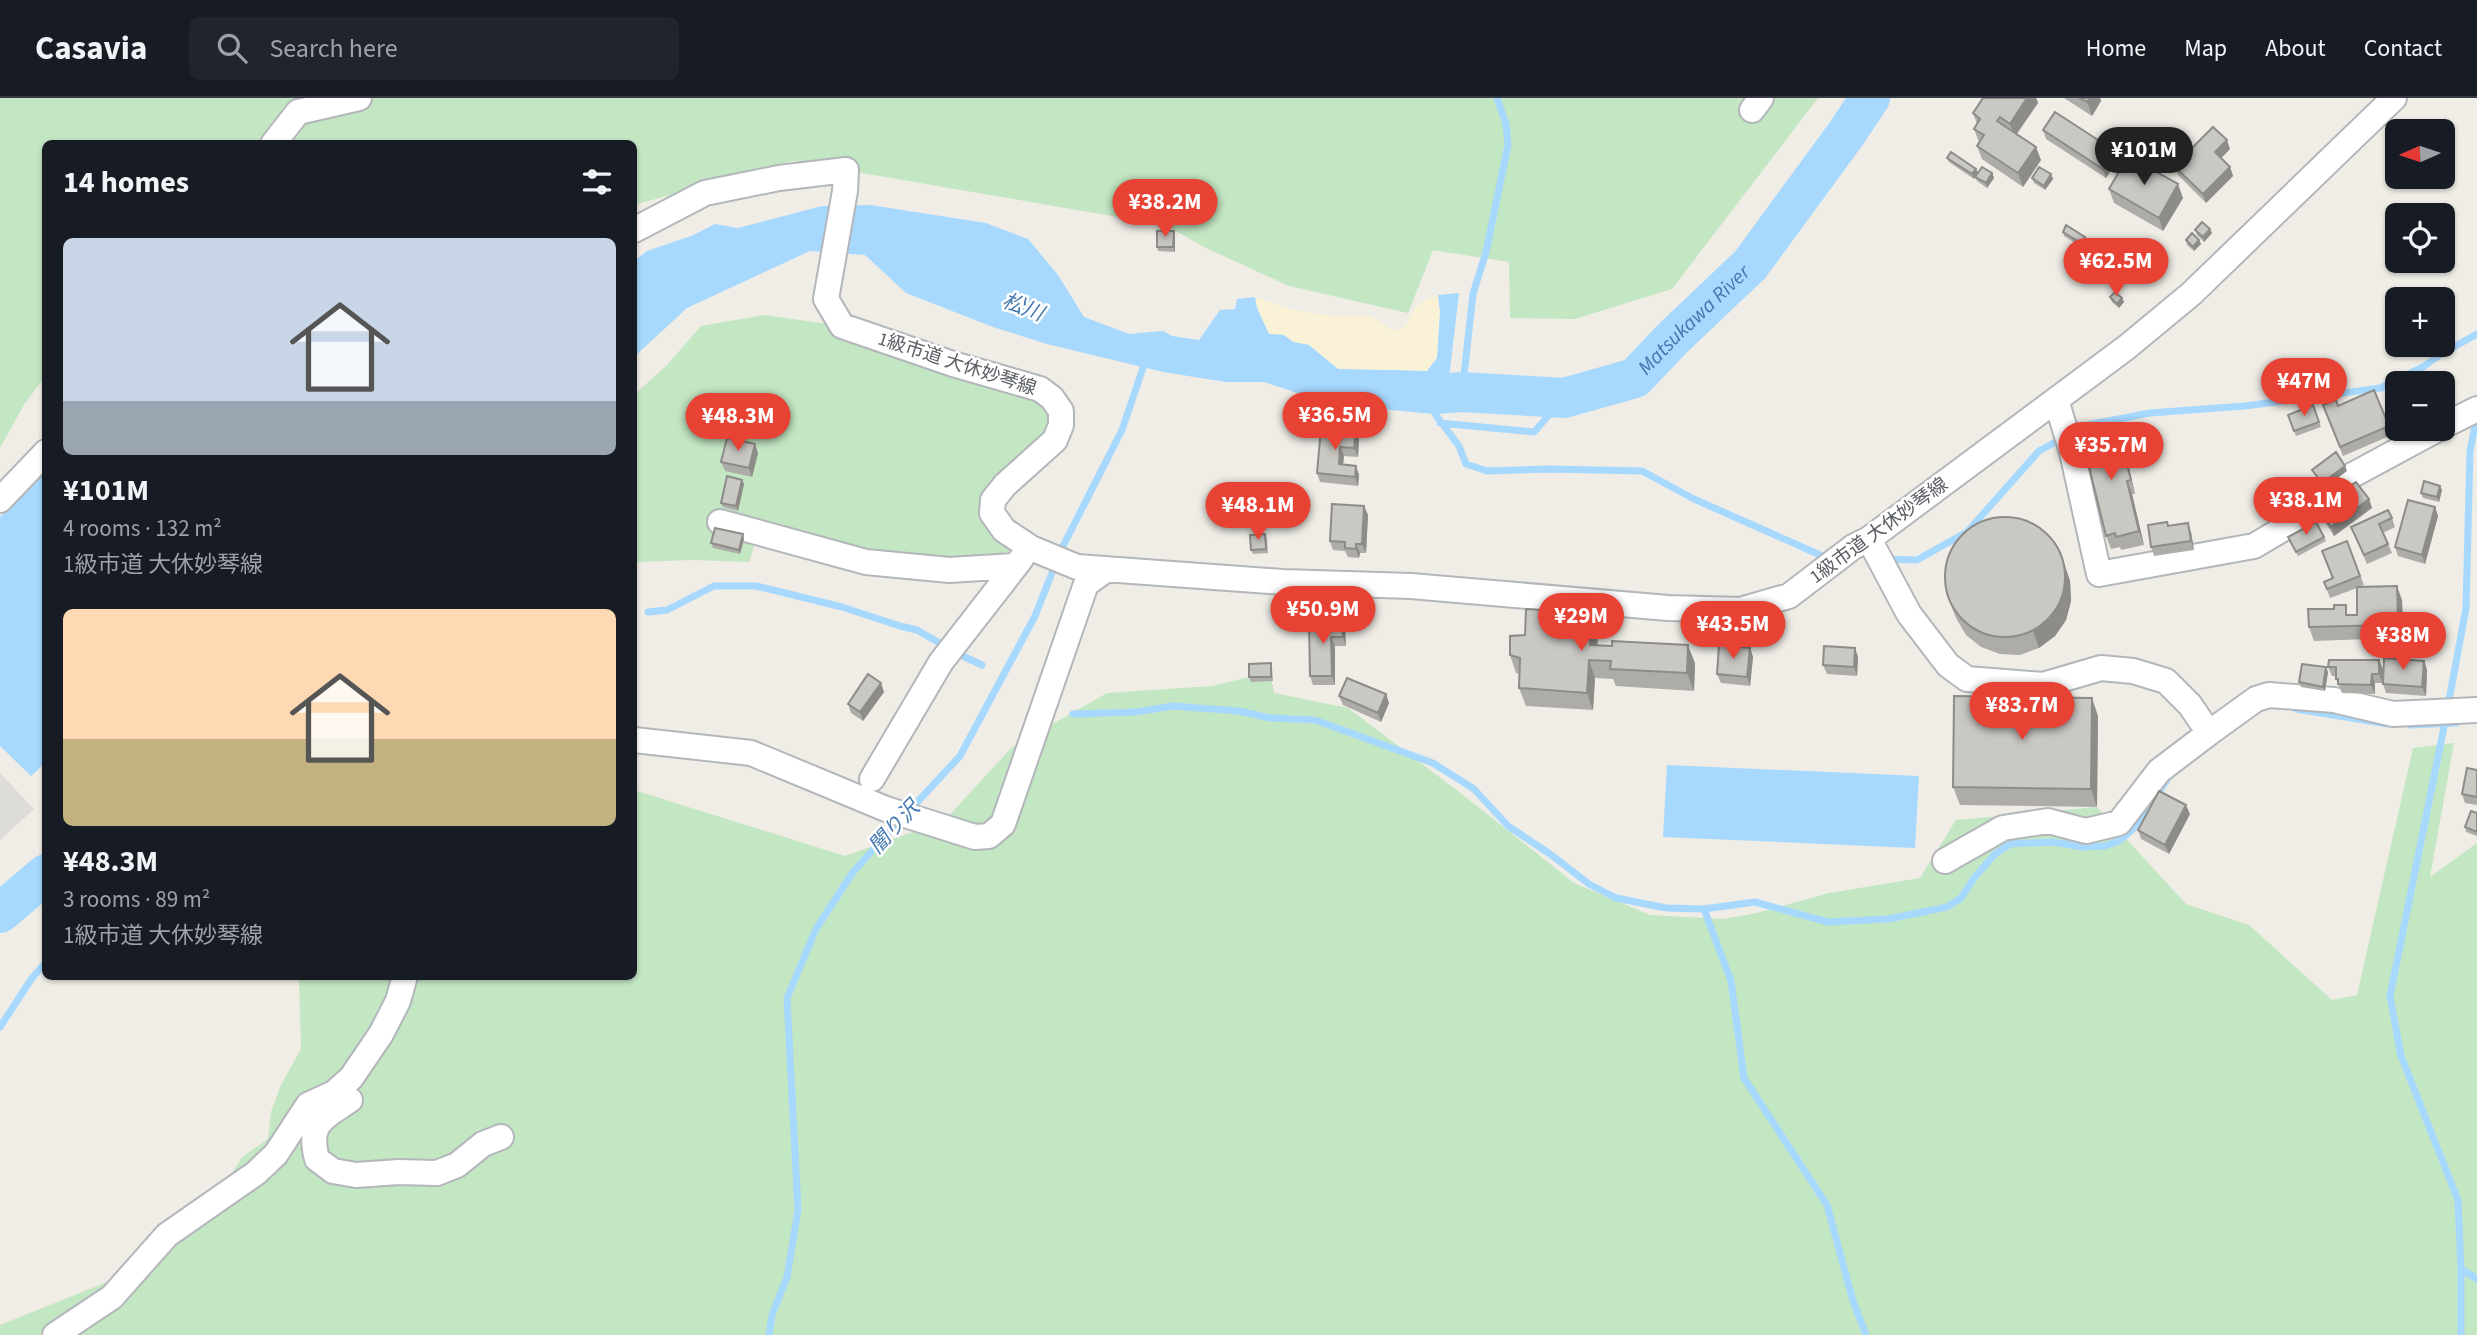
<!DOCTYPE html>
<html lang="en">
<head>
<meta charset="utf-8">
<style>
  :root { --surface:#171b24; --page:#20242c; --text:#f1f3f6; --muted:#9ea1a6; --line:#363941; --accent:#e74234 }
  body { margin:0; font-family:"Source Sans 3","Noto Sans JP",sans-serif; background:var(--page); color:var(--text); height:100vh; display:flex; flex-direction:column; font-size:26px; white-space:nowrap }
  * { box-sizing:border-box; margin:0 }
  p { font-size:23px; color:var(--muted) }
  .icon { flex:none; width:38px; height:38px; fill:none; stroke:currentColor; stroke-width:2; stroke-linecap:round; stroke-linejoin:round }
  .map { position:relative; flex:1; overflow:hidden }
  .panel { position:absolute; left:42px; top:42px; width:595px; height:840px; display:flex; flex-direction:column; background:var(--surface); border-radius:10px; box-shadow:0 2px 5px #0004 }
  .panel>* { flex:none }
  .needle { width:46px; rotate:267deg }
  .buttons { position:absolute; left:2385px; top:21px; display:grid; gap:14px }
  .buttons a { display:grid; place-items:center; width:70px; height:70px; border-radius:10px; background:var(--surface); box-shadow:0 2px 5px #0004; font-size:35px }
  .price { position:absolute; translate:-50% -60px; padding:0 16px; border-radius:24px; background:var(--accent); color:#fff; font-size:23px; line-height:46px; filter:drop-shadow(0 2px 4px #0008) }
  .price::after { content:''; position:absolute; left:50%; top:42px; width:21px; height:16px; margin-left:-10px; background:inherit; clip-path:polygon(0 0,100% 0,50% 100%) }
  .price.selected { background:#222; color:#fff }
  ul { padding:0; list-style:none }
  li { display:grid; align-content:center; gap:14px; height:371px; padding:0 21px }
  li span { display:grid; place-items:center; height:217px; border-radius:10px; color:#555 }
  li>.icon { margin-inline-start:auto }
  span .icon { width:126px; height:126px; fill:#fffc; stroke-width:1 }
  li b { font-size:30px }
  h2 { display:flex; justify-content:space-between; align-items:center; height:84px; padding:0 21px; font-size:30px }
  header { display:flex; align-items:center; gap:42px; box-sizing:border-box; height:98px; padding:0 35px; background:var(--surface); border-bottom:2px solid var(--line) }
  header strong { font-size:33px }
  nav { display:flex; gap:38px; margin-inline-start:auto; font-size:24px }
  .search { width:490px; height:63px; background:var(--page); display:flex; align-items:center; gap:18px; box-sizing:border-box; padding:0 24px; border-radius:10px; color:var(--muted); font-size:26px }
  .map>svg:first-child { display:block }
</style>
</head>
<body>
<header>
<strong>Casavia</strong>
<div class="search"><svg class="icon" aria-label="search" viewBox="0 0 24 24"><circle cx="10" cy="10" r="6"/><path d="M15 15l6 6"/></svg>Search here</div>
<nav><a>Home</a><a>Map</a><a>About</a><a>Contact</a></nav>
</header>
<div class="map">
<svg width="2477" height="1237" viewBox="0 0 2477 1237">
  <rect width="100%" height="100%" fill="#efede6"/>
  <path fill="#dedcd8" d="M0,675L34,711L0,742Z"/>
  <path fill="#c3e6c3" d="M0,0H1818L1672,191L1575,221L1510,220L1509,164L1433,152L1408,215L1289,188L1204,149L1165,127L792,63L634,107V46H46L45,279L25,305L0,350Z
    M764,217L842,228L952,266L1061,313L993,402L1031,450L947,464L870,454L762,423L749,464L693,462L634,464V297L667,267L701,228Z
    M1270,574L1274,595L1348,610L1463,697L1574,785L1650,817L1723,821L1757,815L1829,795L1920,780L1956,722L2097,709L2186,806L2249,827L2332,902L2357,897L2413,650L2454,645L2430,779L2477,745V1237H0V1227L112,1182L149,1136L225,1087L242,1059L268,1041L271,1014L281,987L301,951L299,879L634,878V692L845,758L944,723L1012,649L1107,595L1212,588Z"/>
  <path fill="#faf2d6" d="M1438,197L1440,214L1437,260L1427,273L1338,271L1309,247L1293,244L1284,237L1269,236L1257,210L1255,199L1290,211L1330,218H1370L1394,233L1406,228C1414,209 1418,204 1438,197Z"/>
  <path fill="#a7d8fe" d="M870,107L986,125L1028,141L1058,177L1084,219L1129,236L1163,233L1172,238L1199,242L1220,212L1235,211L1237,201L1255,199L1257,210L1269,236L1284,237L1293,244L1309,247L1338,271L1427,273L1437,260L1440,214L1438,197L1459,195L1446,306L1402,310L1301,296L1264,284H1226L1163,274L1047,246L993,229L906,195L865,157L810,153L687,210L634,259V163L647,153L691,138L715,126L738,130L822,108Z
    M45,371L46,664L31,678L0,648V419Z
    M1667,667L1919,678L1915,750L1663,739Z"/>
  <g fill="none" stroke-linecap="round" stroke-linejoin="round">
    <path stroke="#a7d8fe" stroke-width="7" d="M1462,294L1473,196L1486,154L1508,47L1506,26L1497,0
      M1436,300L1435,316L1459,348L1466,366L1487,373L1550,371L1642,373L1694,401L1827,460
      M1440,325L1534,334L1564,300
      M1884,461L1917,462L1967,434L2039,353L2087,327L2150,315L2245,308L2381,290L2423,269L2441,256L2477,236
      M648,514L667,512L714,488H756L842,509L900,528L917,532L945,548
      M956,555L982,567
      M2448,608L2466,510L2470,353L2477,319
      M2296,611L2388,626
      M1073,616L1136,614L1173,608L1239,613L1270,620L1315,622L1433,665L1474,691L1508,728L1550,756L1589,786L1616,800L1666,810L1704,811L1755,804L1828,824L1888,821L1947,809L1961,800L1974,780L1994,757L2010,746L2052,744L2083,749L2105,748L2119,743L2134,730L2167,682
      M2410,627L2456,625
      M2444,629L2390,898L2401,958L2458,1102L2461,1171L2477,1181
      M910,712L960,658L1035,518L1061,452L1122,332L1146,261
      M1704,811L1731,883L1744,980L1827,1107L1853,1203L1866,1237
      M0,929L32,880L46,864
      M2461,1171V1237
      M769,1237L772,1217L787,1179L798,1112L787,900L816,831L853,774L901,721"/>
    <g stroke="#a7d8fe" stroke-width="40">
      <path id="s1" d="M1392,292L1436,296L1462,294L1564,300L1635,280L1673,240L1750,167L1846,36L1870,0"/>
      <path d="M0,815L46,776"/>
    </g>
    <defs>
      <path id="minor" d="M1752,12L1761,0
        M273,46L298,14L359,0
        M634,132L705,95L779,80L846,72L845,93L826,201L842,228L953,266L1040,291L1052,300L1061,313V327L1055,342L1005,387L993,402L992,415L1004,432L1031,450L1077,469L1283,484L1411,488L1668,510L1740,512L1789,498L1853,449L1869,441L2127,249L2191,196L2394,0
        M2056,302L2072,354L2099,476L2254,448L2298,422L2349,379L2438,331
        M2443,328L2477,311
        M0,402L46,354
        M720,424L866,464L949,472L1014,468
        M1869,441L1909,516L1948,567L1967,581L2043,587L2101,570L2133,573L2166,583L2190,607L2209,635L2256,601L2269,597L2334,602L2393,616L2477,612
        M634,642L751,655L886,711L975,739L989,738L1003,726L1086,486L1107,471
        M872,681L941,564L1021,461
        M1945,763L2003,730L2048,723L2086,733L2119,725L2159,673L2209,635
        M350,1002C324,1020 307,1024 317,1061L333,1073L356,1077L399,1074L437,1075L457,1067L483,1046L501,1039
        M55,1237L112,1199L167,1137L256,1075L276,1056L308,1007L334,995L351,980L381,936L398,903L405,878"/>
    </defs>
    <use href="#minor" stroke="#b3b6ba" stroke-width="28"/>
    <use href="#minor" stroke="#fff" stroke-width="24"/>
  </g>
  <path fill="#aeaca8" d="M1983,0H2036L2038,5L2017,36L2041,62L2023,89L1982,61L1977,48L1979,44L1974,31L1977,26L1973,15Z
    M2064,0H2100L2101,3L2092,18Z
    M2043,32L2118,62L2106,80L2046,41Z
    M2230,51L2221,60L2230,69L2233,78L2206,105L2178,77L2174,68Z
    M1947,60L1976,71L1978,75H1992L1994,80L1987,90L1977,83L1975,79L1974,81L1949,64Z
    M2051,76L2053,81L2045,92L2034,85L2032,80Z
    M2109,91L2183,100L2163,133L2114,105Z
    M2195,132L2212,135L2204,144L2197,137Z
    M2063,134L2087,143L2083,150L2064,138Z
    M1175,138V154L1158,153L1157,149Z
    M2186,142H2199L2201,146L2194,153L2187,147Z
    M2110,199L2122,200L2124,204L2119,210L2112,204Z
    M2443,294L2450,310L2443,313Z
    M2313,307L2321,329L2296,338L2288,317Z
    M2338,308L2389,328L2392,337L2343,358L2326,316Z
    M1321,330L1356,333L1359,342L1358,359L1344,358L1343,367L1356,368L1359,377L1358,388L1320,384L1317,375Z
    M2123,344L2135,396H2132L2144,447L2121,452L2120,449L2111,451L2106,438Z
    M758,355L752,379L725,373L721,364Z
    M742,382L744,386L738,413L723,409L721,405Z
    M2442,392L2439,404L2423,400L2421,395Z
    M2333,395L2369,401L2372,410L2334,438L2323,421L2320,412L2335,401Z
    M1364,408L1368,417L1366,455H1360L1359,460L1348,459L1345,453L1333,452L1330,443Z
    M2435,409L2438,418L2425,466L2398,458L2395,449Z
    M2392,420L2395,429L2383,435L2392,455L2367,466L2351,429Z
    M2167,424L2169,428L2191,434L2194,452L2154,458L2151,449Z
    M1265,436L1267,441L1268,455L1253,456L1251,452Z
    M2288,439H2324L2326,443L2298,458Z
    M744,441L740,456L713,450L711,445Z
    M2347,443L2364,487L2357,489L2402,502L2403,535H2396L2395,540L2314,543L2309,529L2334,511L2350,517H2357V490L2330,500L2324,484L2332,480Z
    M2064,465L2070,483L2071,503L2066,522L2055,538L2039,550L2020,557L2000,556L1981,549L1966,537L1956,520L1949,502Z
    M1592,515L1598,533L1597,547L1695,565L1694,593L1616,588L1613,581L1595,580L1593,612L1526,608L1519,590L1520,576L1516,575L1510,557L1525,537Z
    M1309,523L1345,531L1346,548H1335V587H1313L1310,578Z
    M1750,550L1753,559L1750,588L1721,585L1717,576Z
    M1855,550L1858,559L1857,578L1827,576L1823,567Z
    M2379,562L2383,571L2382,585H2375V596L2342,595L2336,581V578H2332L2328,569Z
    M2424,563L2427,572L2426,598L2386,595L2383,586Z
    M1272,569L1273,583L1251,584L1249,579Z
    M2328,574L2325,593L2301,589L2299,584Z
    M884,594L863,623L851,615L848,606Z
    M1386,596L1389,605L1381,624L1343,607L1339,598Z
    M2098,618L2097,709L1960,707L1953,689Z
    M2477,672V707L2465,705L2462,696Z
    M2477,715V738L2466,734L2465,729Z
    M2190,716L2169,756L2141,741L2138,732Z"/>
  <path fill="#8d8c88" d="M2027,0H2036L2038,5L2014,39L2010,26Z
    M2090,0H2100L2101,3L2092,18L2087,4Z
    M2227,42L2230,51L2218,63L2215,54Z
    M2036,49L2041,62L2023,89L2018,75Z
    M2115,53L2118,62L2106,80L2103,71Z
    M2230,69L2233,78L2206,105L2203,96Z
    M1976,71L1978,75L1974,81L1972,76Z
    M1992,75L1994,80L1987,90L1986,85Z
    M2051,76L2053,81L2045,92L2044,88Z
    M2178,86L2183,100L2163,133L2159,120Z
    M2210,131L2212,135L2204,144L2203,139Z
    M1174,133L1175,138V154L1173,149Z
    M2085,139L2087,143L2083,150L2081,145Z
    M2199,142L2201,146L2194,153L2193,149Z
    M2122,200L2124,204L2119,210L2117,206Z
    M2118,331L2123,344L2135,396L2131,382Z
    M1356,333L1359,342L1358,359L1354,350Z
    M755,346L758,355L752,379L749,370Z
    M1340,349L1344,358L1342,375L1339,366Z
    M1356,368L1359,377L1358,388L1355,379Z
    M2345,368L2347,373L2324,390L2322,385Z
    M742,382L744,386L738,413L736,408Z
    M2127,383L2132,396L2144,447L2139,433Z
    M2440,388L2442,392L2439,404L2437,399Z
    M2369,401L2372,410L2334,438L2331,429Z
    M1364,408L1368,417L1366,455L1362,446Z
    M2435,409L2438,418L2425,466L2422,457Z
    M2188,425L2191,434L2194,452L2191,443Z
    M743,436L744,441L740,456L739,452Z
    M1356,446L1360,455L1359,460L1356,451Z
    M2064,465L2070,483L2071,503L2066,522L2055,538L2039,550L2033,533Z
    M2397,488L2402,502L2403,535L2398,522Z
    M1592,515L1598,533L1597,564L1590,547Z
    M1342,522L1345,531L1346,548L1343,539Z
    M2391,522L2396,535L2395,540L2391,527Z
    M1331,539L1335,548V587L1332,578Z
    M1688,547L1695,565L1694,593L1687,575Z
    M1750,550L1753,559L1750,588L1747,579Z
    M1855,550L1858,559L1857,578L1854,569Z
    M1589,562L1595,580L1593,612L1587,595Z
    M2379,562L2383,571L2382,585L2379,576Z
    M2424,563L2427,572L2426,598L2422,589Z
    M2326,569L2328,574L2325,593L2323,589Z
    M2372,576L2375,585V596L2371,587Z
    M881,585L884,594L863,623L860,614Z
    M1386,596L1389,605L1381,624L1378,615Z
    M2092,600L2098,618L2097,709L2091,691Z
    M2186,707L2190,716L2169,756L2165,747Z"/>
  <path fill="#cac8c3" stroke="#8d8c88" stroke-width="2" d="M1983,0H2027L2010,26L2000,19L1997,23L2036,49L2018,75L1977,48L1984,37L1974,31L1980,21L1973,15Z
    M2080,0H2090L2087,4Z
    M2055,14L2115,53L2103,71L2043,32Z
    M2213,29L2227,42L2215,54L2230,69L2203,96L2174,68Z
    M1951,54L1976,71L1972,76L1947,60Z
    M2128,58L2178,86L2159,120L2109,91Z
    M1982,69L1992,75L1986,85L1975,79Z
    M2039,69L2051,76L2044,88L2032,80Z
    M2202,124L2210,131L2203,139L2195,132Z
    M2066,127L2085,139L2081,145L2063,134Z
    M1157,133H1174L1173,149H1157Z
    M2192,135L2199,142L2193,149L2186,142Z
    M2115,194L2122,200L2117,206L2110,199Z
    M2434,275L2439,285H2412Z
    M2374,292L2389,328L2340,349L2323,307L2336,302L2338,308Z
    M2398,292V317L2388,297Z
    M2313,307L2319,324L2294,333L2288,317Z
    M1321,330L1356,333L1354,350L1340,349L1339,366L1356,368L1355,379L1317,375Z
    M2118,331L2131,382L2127,383L2139,433L2116,439L2115,435L2106,438L2082,340Z
    M727,340L755,346L749,370L721,364Z
    M2336,354L2345,368L2322,385L2312,372Z
    M727,378L742,382L736,408L721,405Z
    M2424,383L2440,388L2437,399L2421,395Z
    M2356,384L2369,401L2331,429L2320,412L2337,400L2333,395L2343,388L2345,391Z
    M2408,402L2435,409L2422,457L2395,449Z
    M1332,406L1364,408L1362,446H1356V451L1345,450V444L1330,443Z
    M2388,412L2392,420L2379,426L2388,446L2364,457L2351,429Z
    M1945 479a60 60 0 1 1 120 0a60 60 0 1 1-120 0Z
    M2167,424L2168,428L2188,425L2191,443L2151,449L2148,427Z
    M2316,424L2324,439L2296,454L2288,439Z
    M715,430L743,436L739,452L711,445Z
    M1265,436L1266,451L1251,452L1250,437Z
    M2347,443L2360,478L2327,491L2324,484L2333,480L2322,453Z
    M2397,488L2398,522H2391V527L2309,529L2308,511H2334V507H2346V517H2357V489Z
    M1526,511L1592,515L1590,547L1612,548V543L1688,547L1687,575L1610,571L1611,563L1589,562L1587,595L1519,590L1520,560L1510,557V538L1525,537Z
    M1342,522L1343,539H1331L1332,578H1310L1309,523Z
    M1719,547L1750,550L1747,579L1717,576Z
    M1824,548L1855,550L1854,569L1823,567Z
    M2384,560L2424,563L2422,589L2383,586Z
    M2329,562H2379V576H2372L2371,587L2338,586V581H2336V569H2328Z
    M1271,565V579H1249V566Z
    M2302,566L2326,569L2323,589L2299,584Z
    M868,576L881,585L860,614L848,606Z
    M1347,580L1386,596L1378,615L1339,598Z
    M1954,598L2092,600L2091,691L1953,689Z
    M2467,670L2477,672V699L2462,696Z
    M2159,693L2186,707L2165,747L2138,732Z
    M2471,713L2477,715V734L2465,729Z"/>
  <g text-anchor="middle" dominant-baseline="central" stroke-width="5" stroke-linejoin="round" paint-order="stroke">
    <g font-size="19" fill="#5d6166" stroke="#fff">
      <text transform="translate(957 266) rotate(18)">1級市道 大休妙琴線</text>
      <text transform="translate(1879 433) rotate(-36)">1級市道 大休妙琴線</text>
    </g>
    <g font-size="21" font-style="italic" fill="#4378b0" stroke="#fff">
      <text transform="translate(1023 209) rotate(21)">松川</text>
      <text stroke="none"><textPath href="#s1" startOffset="329">Matsukawa River</textPath></text>
      <text transform="translate(894 729) rotate(-47)">闇り沢</text>
    </g>
  </g>
</svg>
<div class="buttons">
<a><svg class="needle" viewBox="-14 -14 28 28"><path d="M0-13l5 13h-10z" fill="#e53935"/><path d="M0 13l5-13h-10z" fill="#9ea1a6"/></svg></a>
<a><svg class="icon" aria-label="locate" viewBox="0 0 24 24"><circle cx="12" cy="12" r="6"/><path d="M12 2v4M12 18v4M2 12h4M18 12h4"/></svg></a>
<a>+</a>
<a>−</a>
</div>
<b class="price selected" style="left:2144px;top:89px">¥101M</b>
<b class="price" style="left:1165px;top:141px">¥38.2M</b>
<b class="price" style="left:2116px;top:200px">¥62.5M</b>
<b class="price" style="left:2304px;top:320px">¥47M</b>
<b class="price" style="left:1335px;top:354px">¥36.5M</b>
<b class="price" style="left:738px;top:355px">¥48.3M</b>
<b class="price" style="left:2111px;top:384px">¥35.7M</b>
<b class="price" style="left:2306px;top:439px">¥38.1M</b>
<b class="price" style="left:1258px;top:444px">¥48.1M</b>
<b class="price" style="left:1323px;top:548px">¥50.9M</b>
<b class="price" style="left:1581px;top:555px">¥29M</b>
<b class="price" style="left:1733px;top:563px">¥43.5M</b>
<b class="price" style="left:2403px;top:574px">¥38M</b>
<b class="price" style="left:2022px;top:644px">¥83.7M</b>
<section class="panel">
<h2>14 homes<svg class="icon" aria-label="filters" viewBox="0 0 24 24"><path d="M4 7h16M4 17h16"/><circle cx="9" cy="7" r="2"/><circle cx="15" cy="17" r="2"/></svg></h2>
<ul>
<li><span style="background:linear-gradient(#c9d6e8 75%,#9aa5b1 0)"><svg class="icon" aria-label="home" viewBox="0 0 24 24"><path d="M3 11l9-7 9 7M6 9v11h12V9"/></svg></span><div><b>¥101M</b><p>4 rooms · 132 m²</p><p>1級市道 大休妙琴線</p></div></li>
<li><span style="background:linear-gradient(#ffd9b3 60%,#c2b280 0)"><svg class="icon" aria-label="home" viewBox="0 0 24 24"><path d="M3 11l9-7 9 7M6 9v11h12V9"/></svg></span><div><b>¥48.3M</b><p>3 rooms · 89 m²</p><p>1級市道 大休妙琴線</p></div></li>
</ul>
</section>
</div>
</body>
</html>
